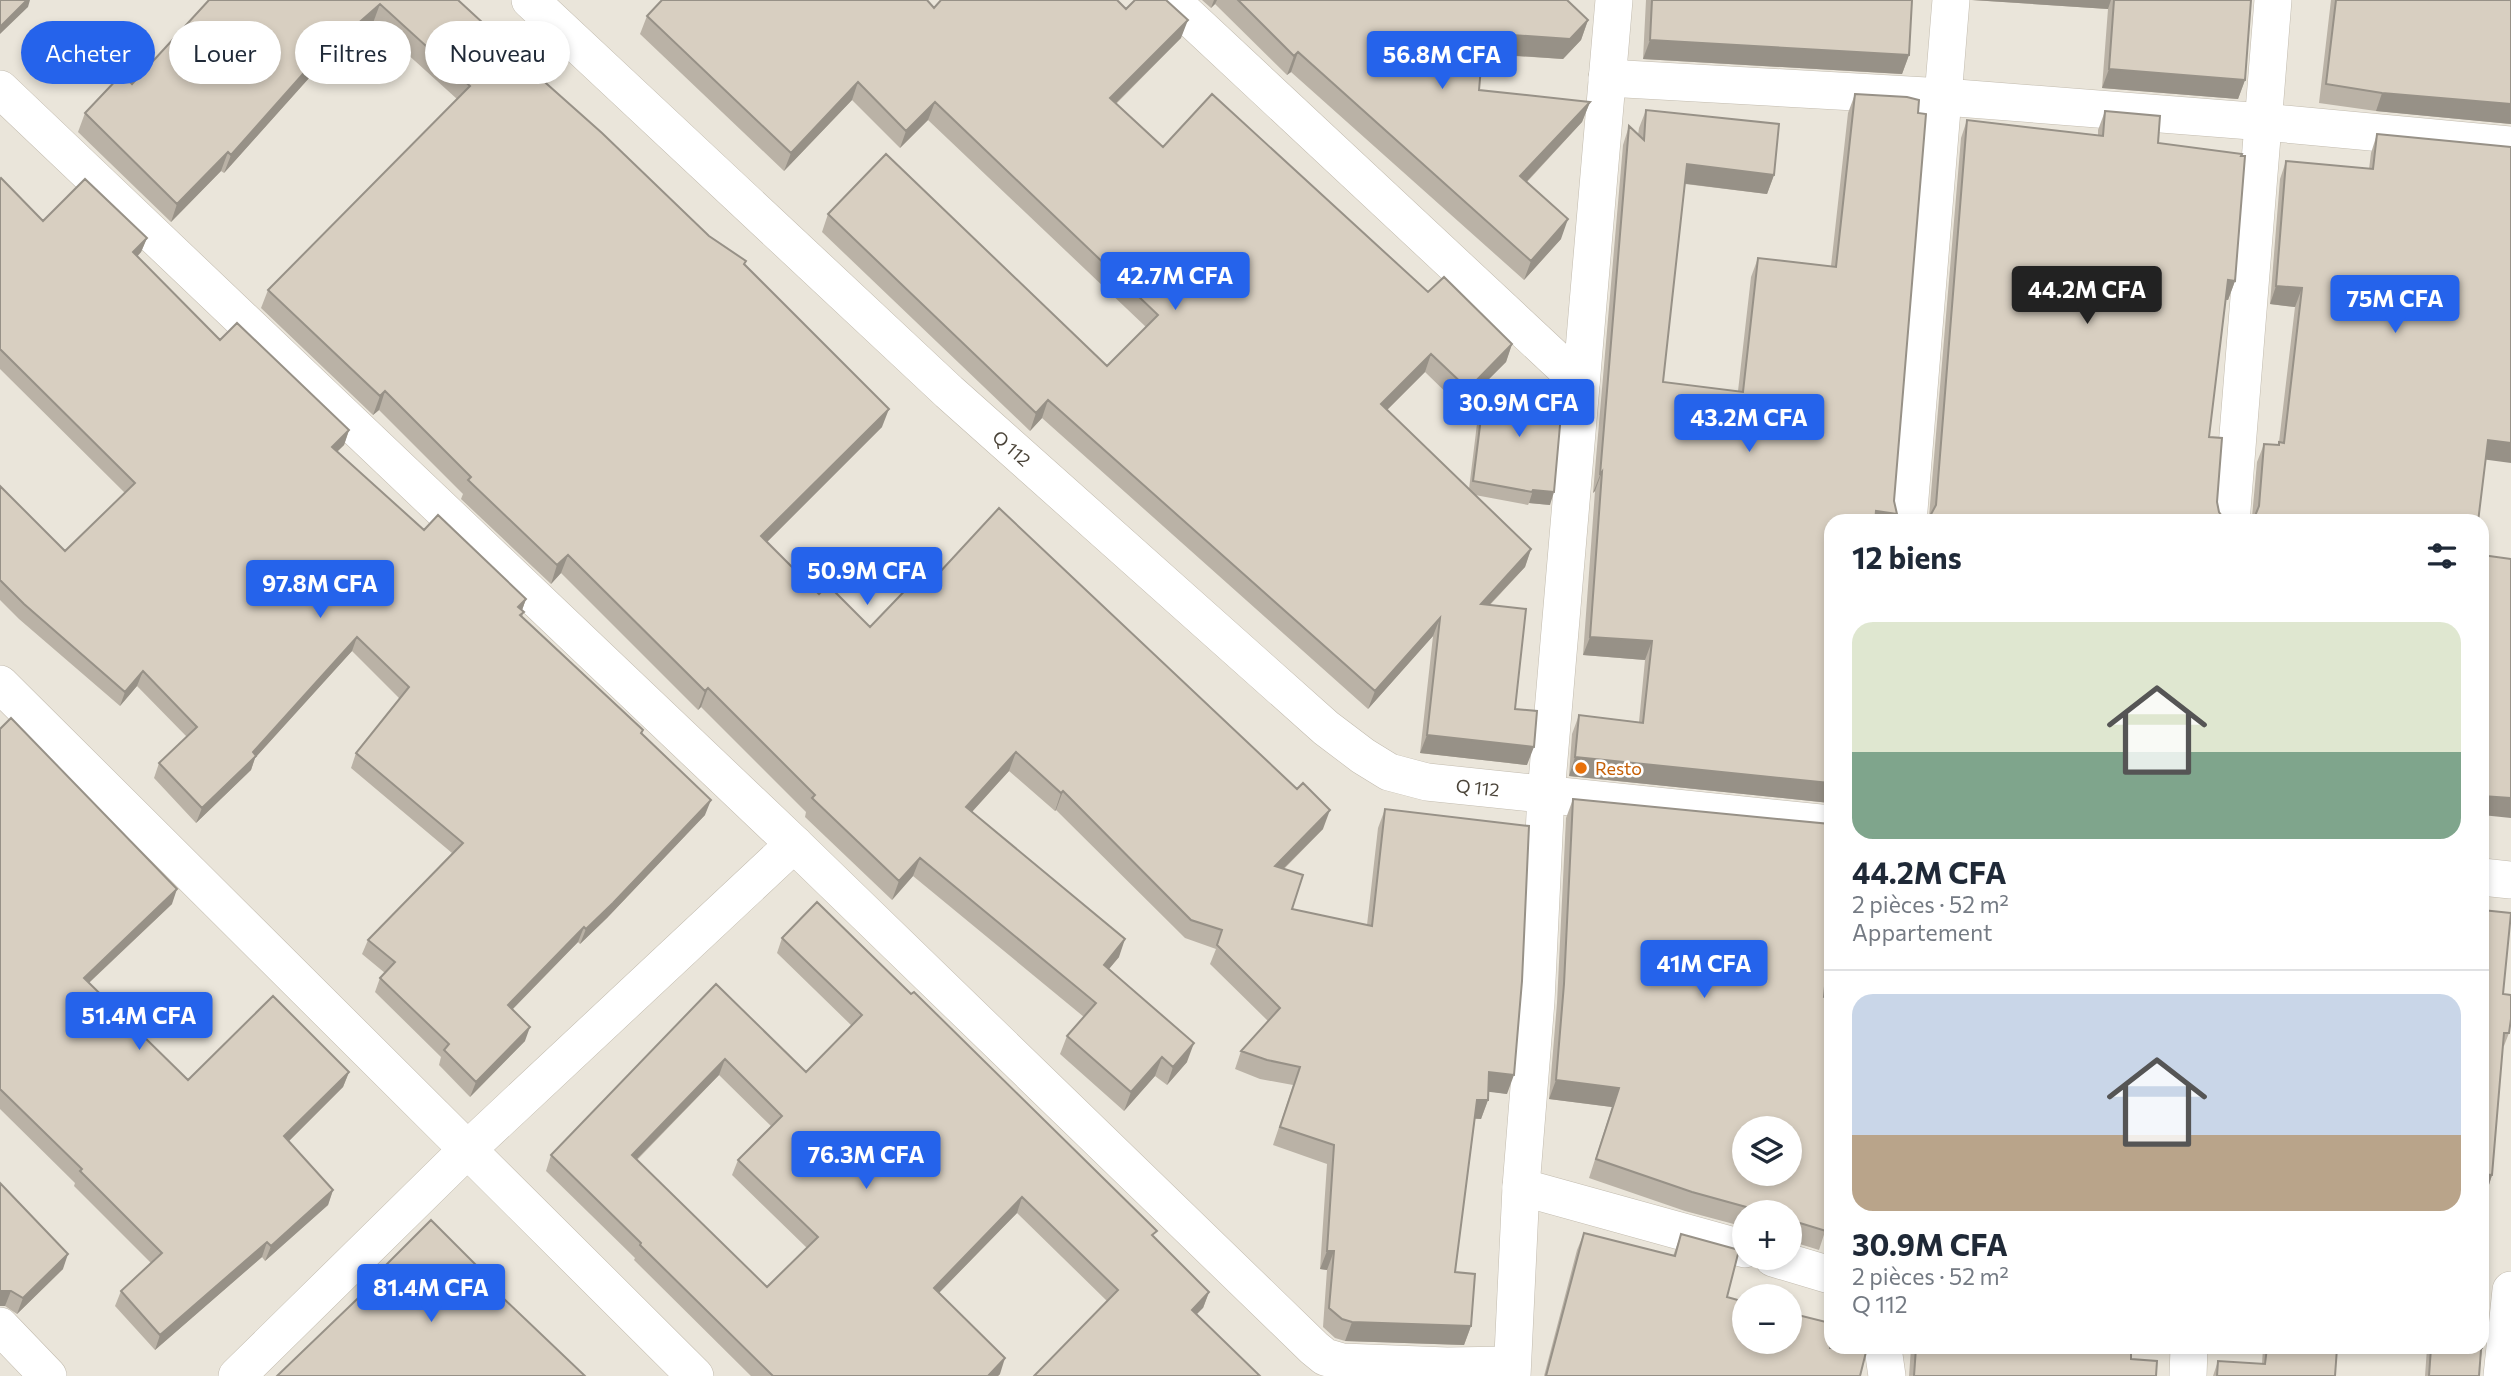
<!DOCTYPE html>
<html lang="fr">
<head>
<meta charset="utf-8">
<style>
  :root { --surface:#fff; --page:#f6f6f7; --text:#1f2937; --muted:#747a83; --line:#e0e1e3; --accent:#2563eb }
  body { margin:0; font-family:Commissioner,sans-serif; background:var(--page); color:var(--text); height:100vh; display:flex; flex-direction:column; font-size:26px; white-space:nowrap }
  * { box-sizing:border-box; margin:0 }
  p { font-size:23px; color:var(--muted) }
  .icon { flex:none; width:38px; height:38px; fill:none; stroke:currentColor; stroke-width:2; stroke-linecap:round; stroke-linejoin:round }
  .map { position:relative; flex:1; overflow:hidden }
  .details { position:absolute; left:1824px; top:514px; width:665px; height:840px; display:flex; flex-direction:column; background:var(--surface); border-radius:21px; box-shadow:0 4px 10px #0003 }
  .details>* { flex:none }
  .hud { position:absolute; left:21px; top:21px; width:665px; height:63px; display:flex; gap:14px }
  .tools { position:absolute; left:1732px; top:1116px; display:grid; gap:14px }
  .tools a { display:grid; place-items:center; width:70px; height:70px; border-radius:50%; background:var(--surface); box-shadow:0 4px 10px #0003; font-size:35px }
  .price { position:absolute; translate:-50% -60px; padding:0 16px; border-radius:7px; background:var(--accent); color:#fff; font-size:23px; line-height:46px; filter:drop-shadow(0 2px 4px #0008) }
  .price::after { content:''; position:absolute; left:50%; top:42px; width:21px; height:16px; margin-left:-10px; background:inherit; clip-path:polygon(0 0,100% 0,50% 100%) }
  .price.selected { background:#222; color:#fff }
  ul { padding:0; list-style:none }
  li { display:grid; align-content:center; gap:14px; height:371px; padding:0 28px }
  li+li { border-top:2px solid var(--line) }
  li span { display:grid; place-items:center; height:217px; border-radius:21px; color:#555 }
  li>.icon { margin-inline-start:auto }
  span .icon { width:126px; height:126px; fill:#fffc; stroke-width:1 }
  li b { font-size:30px }
  h2 { display:flex; justify-content:space-between; align-items:center; height:84px; padding:0 28px; font-size:30px }
  .pill { padding:0 24px; border-radius:32px; background:var(--surface); box-shadow:0 4px 10px #0003; font-size:24px; line-height:63px }
  .pill.selected { background:var(--accent); color:#fff }
  .map>svg:first-child { display:block }
</style>
</head>
<body>
<div class="map">
<svg width="2511" height="1376" viewBox="0 0 2511 1376">
  <rect width="100%" height="100%" fill="#f6f3ec"/>
  <path fill="#eae5da" fill-rule="evenodd" d="M0,0H2511V1376H0ZM1830,522H2482V1348H1830ZM1745,1129H1790V1174H1745ZM1745,1213H1790V1258H1745ZM1745,1297H1790V1342H1745Z"/>
  <g fill="none" stroke-linecap="round" stroke-linejoin="round">
    <defs>
      <g id="minor">
        <path id="s1" d="M530,0L949,392L1326,728L1363,756L1389,772L1427,782L1830,824"/>
        <path d="M1171,0L1581,383"/>
        <path d="M1607,78L1944,97L2264,122L2511,145"/>
        <path d="M0,89L794,844L1314,1348L1325,1357L1342,1362L1447,1366L1512,1365"/>
        <path d="M1908,522L1951,0"/>
        <path d="M2231,522L2273,0"/>
        <path d="M0,684L695,1376"/>
        <path d="M2482,877L2511,880"/>
        <path d="M1521,1187L1745,1249"/>
        <path d="M1773,1258L1830,1275"/>
        <path d="M0,1326L48,1376"/>
        <path d="M1883,1348L1887,1376"/>
        <path d="M237,1376L468,1149L794,844"/>
        <path d="M1512,1376L1521,1187L1536,1001L1546,794L1614,0"/>
        <path d="M2188,1376L2189,1348"/>
        <path d="M2502,1376L2511,1290"/>
      </g>
    </defs>
    <use href="#minor" stroke="#c2bbae" stroke-width="38"/>
    <use href="#minor" stroke="#fff" stroke-width="37"/>
  </g>
  <path fill="#bab2a6" fill-rule="evenodd" d="M209,0H458L495,38L709,236L745,265L882,427L767,542L819,594L870,627L927,586L1323,829L1284,869L1292,909L1367,925L1378,828L1385,809L1507,1094L1488,1091V1100L1481,1119H1475L1455,1272L1471,1326L1464,1345L1345,1341L1335,1338L1323,1327L1327,1270L1320,1269L1327,1164L1273,1145L1293,1085L1260,1079L1235,1069L1241,1051L1268,1021L1210,964L1216,949L1185,938L1056,810L1055,811L1009,771L972,812L1119,957L1109,969L1187,1062L1167,1085L1155,1076L1124,1111L1060,1054L1067,1036L1084,1017L913,876L892,900L805,817L806,812L701,707L698,710L561,573L551,584L461,499L463,494L379,410L373,415L261,308L268,290L457,99L373,23L339,53L335,49L224,173L221,171L171,222L78,132L85,113L132,84Z
    M1202,0H1567L1588,20L1581,40L1563,59L1482,54L1479,90L1590,102L1582,122L1527,182L1561,239L1524,280L1291,72L1287,75L1215,4L1211,8Z
    M1646,0H1912L1909,55L1902,74L1643,59Z
    M1972,0H2251L2245,80L2238,99L2102,88L2108,9Z
    M2331,0H2511V124L2376,111L2319,103Z
    M934,8L1126,9L1181,38L1116,104L1163,147L1428,292L1512,344L1506,362L1461,407L1425,372L1387,410L1469,489L1480,399L1485,386L1550,505L1529,503L1528,505L1475,495L1531,549L1525,567L1490,605L1515,709L1527,765L1420,753L1433,636L1368,709L1042,418L1030,431L822,232L828,214L1107,366L1146,327L928,120L900,148L852,100L784,171L640,34L647,16Z
    M1855,94L1918,113L1894,501L1830,522V803L1569,776L1572,734L1579,715L1639,722L1645,660L1583,655L1595,491L1593,493L1623,145L1629,126L1638,135L1639,128L1646,110L1774,175L1767,194L1685,184L1663,382L1738,391L1751,277L1758,258L1831,266L1848,113Z
    M2105,111L2158,143L2235,281L2228,300H2225L2209,437L2219,512L2225,520L2229,522H1928L1929,517L1961,138L1967,120L2098,136V130Z
    M2377,134L2485,459L2252,517L2257,462L2264,444L2278,445L2279,442L2295,307L2270,304L2280,179L2286,161L2369,169L2371,153Z
    M0,179L43,221L147,238L141,252L137,257L220,340L349,430L344,445L337,452L424,530L526,599L522,610L524,612L522,617L643,730L642,734L705,815L607,918L580,944L578,942L512,1010L525,1041L470,1097L439,1065L441,1057L375,992L380,978L385,973L362,954L368,940L452,853L351,768L356,753L400,699L352,651L255,758L251,770L196,823L154,778L159,763L187,737L137,686L120,706L19,619L0,600V486L65,551L125,493L0,369Z
    M0,729L172,904L89,983L188,1080L349,1072L343,1087L289,1141L333,1190L328,1205L265,1261L262,1257L155,1350L115,1306L121,1291L151,1263L74,1186L75,1183L0,1109Z
    M1573,799L1824,997L1830,1216L1819,1250L1790,1241V1213H1745V1227L1685,1211L1589,1178L1612,1107L1549,1099L1557,1003L1566,818Z
    M2482,910L2503,994L2509,1033L2504,1046H2503L2492,1175L2488,1188L2482,1187Z
    M782,938L1154,1237L1209,1292L1203,1308L1107,1301L1017,1213L939,1293L1000,1374L998,1376H751L634,1260L635,1258L546,1171L551,1155L716,984L806,1072L852,1026L777,953ZM719,1075L771,1126L738,1160L732,1175L807,1248L767,1287L637,1160Z
    M0,1183L63,1269L17,1314L5,1306Z
    M1584,1233L1673,1256L1681,1234L1727,1297L1860,1376H1544L1577,1250Z
    M1911,1348H2131V1359L2156,1376H1909Z
    M2263,1348H2337L2335,1376H2213L2218,1361L2262,1364Z
    M2427,1348H2482L2479,1376H2425Z"/>
  <path fill="#979187" d="M27,0H30L28,7L0,34V27Z
    M1214,0H1217L1215,4L1211,8Z
    M1972,0H2111L2108,9Z
    M380,4L373,23L339,53L346,34Z
    M1188,20L1181,38L1103,116L1110,98Z
    M1588,20L1581,40L1563,59L1477,53L1484,33Z
    M342,30L335,49L224,173L231,155Z
    M1650,40L1909,55L1902,74L1643,59Z
    M1298,52L1291,72L1287,75L1294,56Z
    M2109,69L2245,80L2238,99L2102,88Z
    M858,82L852,100L784,171L791,153Z
    M2382,93L2511,104V124L2376,111Z
    M935,102L928,120L900,148L906,131Z
    M1590,102L1582,122L1513,196L1520,176Z
    M228,152L221,171L171,222L177,204Z
    M1687,164L1774,175L1767,194L1680,183Z
    M1568,219L1561,239L1524,280L1531,261Z
    M147,238L141,252L127,267L133,252Z
    M2228,280L2235,281L2228,300L2221,299Z
    M2276,286L2302,288L2295,307L2270,304Z
    M1512,344L1506,362L1461,407L1468,389Z
    M1431,354L1425,372L1375,422L1381,404Z
    M385,391L379,410L373,415L380,396Z
    M1048,400L1042,418L1030,431L1036,413Z
    M889,409L882,427L754,555L761,536Z
    M349,430L344,445L326,462L332,447Z
    M2488,440L2511,443V463L2481,459Z
    M1602,472L1595,491L1593,493L1600,475Z
    M1533,490L1554,492L1550,505L1529,503Z
    M1876,511L1897,514L1895,522H1872Z
    M1929,518L1956,522H1928Z
    M1531,549L1525,567L1474,621L1481,604Z
    M568,555L561,573L551,584L557,565Z
    M526,599L521,613L518,607Z
    M1440,618L1433,636L1368,709L1375,691Z
    M357,637L352,651L255,758L251,770L196,823L202,808Z
    M1590,637L1652,641L1645,660L1583,655Z
    M143,671L137,686L120,706L125,692Z
    M708,688L701,707L698,710L705,691Z
    M1427,735L1534,747L1527,765L1420,753Z
    M1016,752L1009,771L959,826L966,807Z
    M1575,757L1830,783V803L1569,776Z
    M1063,791L1056,810L1055,811L1061,793Z
    M2482,796L2511,798V818L2482,815Z
    M711,800L705,815L607,918L580,944L586,929Z
    M1330,810L1323,829L1268,884L1275,866Z
    M920,858L913,876L892,900L899,881Z
    M177,889L172,904L78,993L84,978Z
    M584,927L578,942L502,1020L508,1005Z
    M1125,939L1119,957L1097,983L1104,965Z
    M530,1027L525,1041L470,1097L476,1082Z
    M1194,1043L1187,1062L1167,1085L1173,1067Z
    M1162,1057L1155,1076L1124,1111L1131,1092Z
    M725,1059L719,1075L626,1170L632,1155Z
    M349,1072L343,1087L279,1151L284,1136Z
    M1489,1072L1514,1075L1507,1094L1482,1091Z
    M1556,1080L1619,1088L1612,1107L1549,1099Z
    M1477,1100H1488L1481,1119L1470,1118Z
    M2482,1174L2492,1175L2488,1188L2482,1187Z
    M333,1190L328,1205L265,1261L271,1246Z
    M1022,1197L1017,1213L928,1304L934,1288Z
    M267,1242L262,1257L155,1350L160,1335Z
    M1327,1251H1334L1327,1270L1320,1269Z
    M68,1254L63,1269L17,1314L23,1298Z
    M0,1291H11L5,1306H0Z
    M1209,1292L1203,1308L1186,1325L1192,1310Z
    M1352,1322L1471,1326L1464,1345L1345,1341Z
    M1005,1358L1000,1374L998,1376H988Z"/>
  <path fill="#d8cfc1" stroke="#979187" stroke-width="2" fill-rule="evenodd" d="M0,0H27L0,27Z
    M209,0H458L496,35L494,37L602,133L709,236L746,261L744,264L889,409L761,536L819,594L828,585L870,627L918,577L927,586L999,508L1297,789L1303,783L1330,810L1275,866L1303,875L1292,909L1372,926L1385,809L1529,826L1522,981L1514,1075L1489,1072L1488,1100H1477L1455,1272L1475,1274L1471,1326L1352,1322L1342,1319L1329,1308L1334,1251H1327L1334,1145L1280,1127L1300,1067L1267,1060L1241,1051L1280,1008L1217,945L1222,930L1191,920L1063,791L1061,793L1016,752L966,807L1125,939L1104,965L1194,1043L1173,1067L1162,1057L1131,1092L1067,1036L1096,1003L920,858L899,881L812,798L815,795L708,688L705,691L568,555L557,565L468,480L471,477L385,391L380,396L268,290L470,86L380,4L346,34L342,30L231,155L228,152L177,204L85,113L122,74L132,84Z
    M662,0H927L934,8L941,0H1117L1126,9L1135,0H1166L1188,20L1110,98L1163,147L1212,94L1428,292L1444,277L1512,344L1468,389L1431,354L1381,404L1531,549L1481,604L1526,609L1515,709L1537,711L1534,747L1427,735L1440,618L1375,691L1048,400L1036,413L828,214L886,154L1107,366L1158,315L935,102L906,131L858,82L791,153L647,16Z
    M1238,0H1567L1588,20L1570,39L1484,33L1479,90L1590,102L1520,176L1568,219L1531,261L1298,52L1294,56Z
    M1652,0H1912L1909,55L1650,40Z
    M2114,0H2251L2245,80L2109,69Z
    M2336,0H2511V104L2382,93L2326,84Z
    M1855,94L1907,97L1919,100L1918,113L1926,114L1894,501L1897,514L1876,511L1875,522H1830V783L1575,757L1579,715L1643,723L1652,641L1590,637L1602,472L1600,475L1629,126L1644,140L1646,110L1779,124L1774,175L1687,164L1663,382L1743,392L1758,258L1836,267Z
    M2105,111L2160,116L2158,143L2242,154L2241,156H2245L2235,281L2228,280L2209,437L2222,438L2217,502L2219,512L2225,520L2229,522H1956L1929,518L1936,505L1967,120L2103,136Z
    M2377,134L2511,147V443L2488,440L2478,522H2247L2255,516L2259,506L2264,444L2279,445V442L2284,443L2302,288L2276,286L2286,161L2373,169Z
    M1,178L43,221L85,179L147,238L133,252L220,340L237,323L349,430L332,447L424,530L438,515L526,599L518,607L524,612L520,615L643,730L641,733L711,800L613,903L586,929L584,927L508,1005L530,1027L476,1082L444,1050L449,1044L380,978L395,962L368,940L463,843L356,753L409,687L357,637L253,752L256,756L202,808L159,763L197,727L143,671L125,692L24,604L0,580V486L65,551L135,483L0,349V179Z
    M1485,386L1563,392L1554,492L1533,490L1532,492L1473,481Z
    M2482,555L2511,559V798L2482,796Z
    M11,718L177,889L84,978L188,1080L273,996L349,1072L284,1136L333,1190L271,1246L267,1242L160,1335L121,1291L162,1253L80,1171L82,1169L0,1089V729Z
    M1573,799L1830,824V933L1824,997L1830,998V1216L1826,1231L1790,1220V1213H1762L1757,1210L1692,1192L1596,1159L1619,1088L1556,1080L1564,984ZM1745,1129H1790V1174H1745Z
    M817,902L911,994L914,992L1157,1231L1152,1235L1209,1292L1192,1310L1260,1376H1034L1118,1290L1022,1197L934,1288L1005,1358L988,1376H773L640,1245L641,1243L551,1155L716,984L806,1072L862,1015L782,938ZM725,1059L782,1116L738,1160L818,1237L767,1287L632,1155Z
    M2482,910L2511,913L2503,994L2511,995V1019L2509,1033H2504L2492,1175L2482,1174Z
    M0,1183L68,1254L23,1298L11,1291H0Z
    M431,1220L504,1293L501,1296L585,1376H277L377,1280L374,1277Z
    M1584,1233L1675,1256L1681,1234L1739,1250L1727,1297L1745,1302V1342H1790V1313L1830,1323V1348H1867L1860,1376H1546Z
    M2482,1311H2484L2479,1376H2429L2431,1348H2482Z
    M1916,1348H2131V1359L2157,1361L2156,1376H1914Z
    M2267,1348H2337L2335,1376H2217L2218,1361L2265,1364Z"/>
  <circle fill="#e8710a" stroke="#fff" stroke-width="2.5" cx="1581" cy="768" r="7"/>
  <g text-anchor="middle" dominant-baseline="central" stroke-width="5" stroke-linejoin="round" paint-order="stroke">
    <g font-size="18" fill="#4b4439" stroke="#fff">
      <text stroke="none"><textPath href="#s1" startOffset="658">Q 112</textPath></text>
      <text stroke="none"><textPath href="#s1" startOffset="1246">Q 112</textPath></text>
    </g>
    <g font-size="18" fill="#c56008" stroke="#fff" text-anchor="start">
      <text x="1595" y="768">Resto</text>
    </g>
  </g>
</svg>
<div class="tools">
<a><svg class="icon" aria-label="layers" viewBox="0 0 24 24"><path d="M12 4l9 5-9 5-9-5zM3 14l9 5 9-5"/></svg></a>
<a>+</a>
<a>−</a>
</div>
<b class="price" style="left:1442px;top:91px">56.8M CFA</b>
<b class="price" style="left:1175px;top:312px">42.7M CFA</b>
<b class="price selected" style="left:2087px;top:326px">44.2M CFA</b>
<b class="price" style="left:2395px;top:335px">75M CFA</b>
<b class="price" style="left:1519px;top:439px">30.9M CFA</b>
<b class="price" style="left:1749px;top:454px">43.2M CFA</b>
<b class="price" style="left:867px;top:607px">50.9M CFA</b>
<b class="price" style="left:320px;top:620px">97.8M CFA</b>
<b class="price" style="left:1704px;top:1000px">41M CFA</b>
<b class="price" style="left:139px;top:1052px">51.4M CFA</b>
<b class="price" style="left:866px;top:1191px">76.3M CFA</b>
<b class="price" style="left:431px;top:1324px">81.4M CFA</b>
<div class="hud">
<a class="pill selected">Acheter</a>
<a class="pill">Louer</a>
<a class="pill">Filtres</a>
<a class="pill">Nouveau</a>
</div>
<section class="details">
<h2>12 biens<svg class="icon" aria-label="filters" viewBox="0 0 24 24"><path d="M4 7h16M4 17h16"/><circle cx="9" cy="7" r="2"/><circle cx="15" cy="17" r="2"/></svg></h2>
<ul>
<li><span style="background:linear-gradient(#dfe7d0 60%,#7fa58c 0)"><svg class="icon" aria-label="home" viewBox="0 0 24 24"><path d="M3 11l9-7 9 7M6 9v11h12V9"/></svg></span><div><b>44.2M CFA</b><p>2 pièces · 52 m²</p><p>Appartement</p></div></li>
<li><span style="background:linear-gradient(#c9d6e8 65%,#b9a48a 0)"><svg class="icon" aria-label="home" viewBox="0 0 24 24"><path d="M3 11l9-7 9 7M6 9v11h12V9"/></svg></span><div><b>30.9M CFA</b><p>2 pièces · 52 m²</p><p>Q 112</p></div></li>
</ul>
</section>
</div>
</body>
</html>
